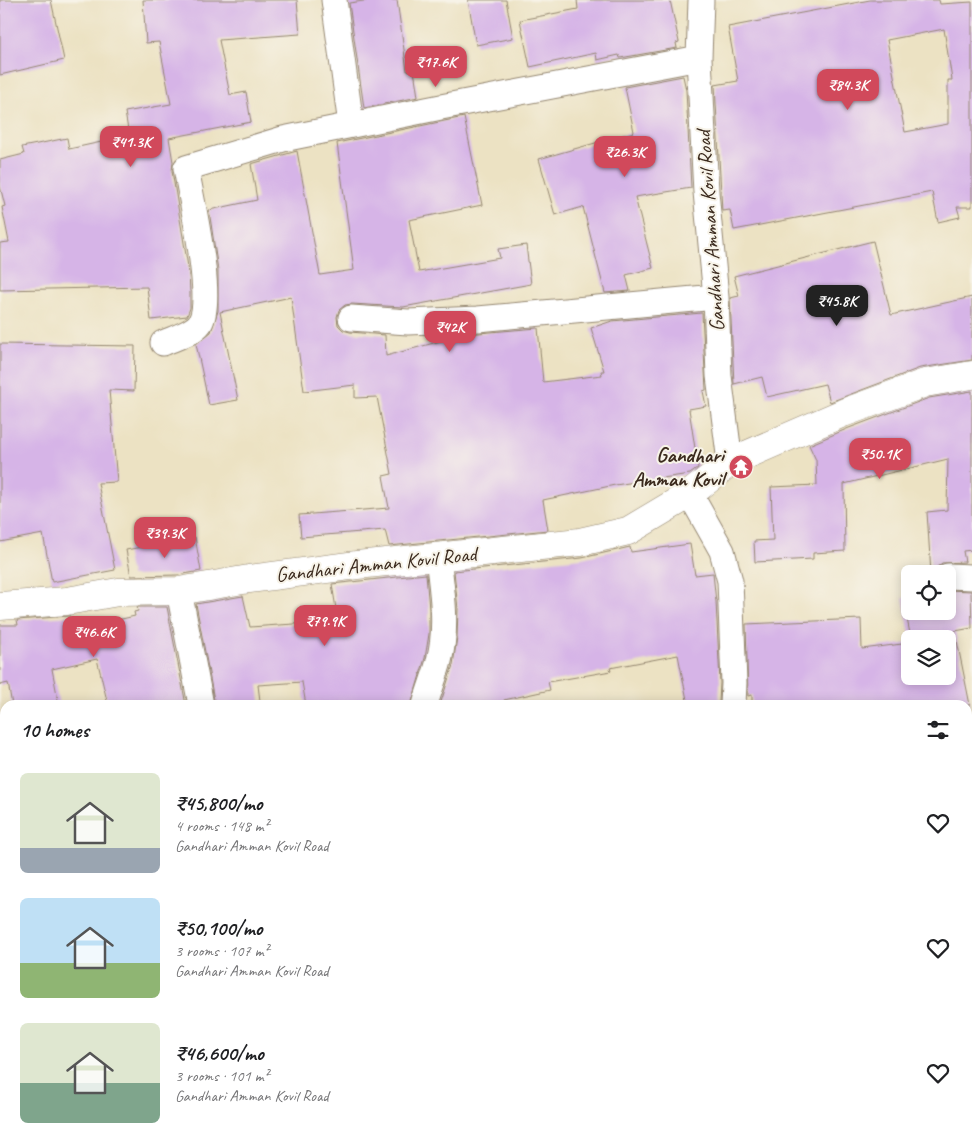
<!DOCTYPE html>
<html lang="en">
<head>
<meta charset="utf-8">
<style>
  :root { --surface:#fff; --page:#f6f6f6; --text:#202124; --muted:#757577; --accent:#d1495b }
  body { margin:0; font-family:Caveat,sans-serif; background:var(--page); color:var(--text); height:100vh; display:flex; flex-direction:column; font-size:19px; white-space:nowrap }
  * { box-sizing:border-box; margin:0 }
  p { font-size:16px; color:var(--muted) }
  .icon { flex:none; width:28px; height:28px; fill:none; stroke:currentColor; stroke-width:2; stroke-linecap:round; stroke-linejoin:round }
  .map { position:relative; flex:1; overflow:hidden }
  .drawer { position:absolute; left:0px; top:700px; width:972px; height:445px; display:flex; flex-direction:column; background:var(--surface); border-radius:15px 15px 0 0; box-shadow:0 2px 12px #0003 }
  .drawer>* { flex:none }
  .fabs { position:absolute; left:901px; top:565px; display:grid; gap:10px }
  .fabs a { display:grid; place-items:center; width:55px; height:55px; border-radius:8px; background:var(--surface); box-shadow:0 2px 12px #0003; font-size:25px }
  .price { position:absolute; translate:-50% -42px; padding:0 11px; border-radius:10px; background:var(--accent); color:#fff; font-size:16px; line-height:32px; filter:drop-shadow(0 1px 2px #0008) }
  .price::after { content:''; position:absolute; left:50%; top:30px; width:15px; height:11px; margin-left:-8px; background:inherit; clip-path:polygon(0 0,100% 0,50% 100%) }
  .price.active { background:#222; color:#fff }
  ul { padding:0; list-style:none }
  li { display:flex; align-items:center; gap:15px; height:125px; padding:0 20px }
  li span { display:grid; place-items:center; flex:none; width:140px; height:100px; border-radius:8px; color:#555 }
  li>.icon { margin-inline-start:auto }
  span .icon { width:60px; height:60px; fill:#fffc; stroke-width:1 }
  li b { font-size:21px }
  h2 { display:flex; justify-content:space-between; align-items:center; height:60px; padding:0 20px; font-size:21px }
  .map>svg:first-child { display:block }
</style>
</head>
<body>
<div class="map">
<svg width="972" height="1145" viewBox="0 0 972 1145">
  <rect width="100%" height="100%" fill="#f7f3e8"/>
  <filter id="ink" filterUnits="userSpaceOnUse"><feTurbulence type="fractalNoise" baseFrequency=".02" numOctaves="2"/><feDisplacementMap in="SourceGraphic" scale="10" xChannelSelector="R" yChannelSelector="G"/><feConvolveMatrix kernelMatrix="1 2 1 2 8 2 1 2 1" color-interpolation-filters="sRGB"/></filter>
  <filter id="wash" filterUnits="userSpaceOnUse"><feTurbulence type="fractalNoise" baseFrequency=".0096" numOctaves="4" result="noise"/><feDisplacementMap in="SourceGraphic" scale="20" xChannelSelector="R" yChannelSelector="G"/><feGaussianBlur stdDeviation="1.12" result="paint"/><feColorMatrix in="noise" values="0 0 0 0 0 0 0 0 0 0 0 0 0 0 0 0 0 1.4 0 .05"/><feComposite in="paint" operator="in"/></filter>
  <g filter="url(#wash)">
    <rect width="100%" height="100%" fill="#ece2c3"/>
    <g id="blocks">
      <path fill="#d6b4e7" fill-rule="evenodd" d="M0,0H51L64,60L0,75Z
        M143,0H297L300,34L219,40L230,95L246,92L251,122L169,138L173,162L172,171L189,273L190,293V308L187,316L151,320L147,287L0,290V243L9,242L2,207L5,206L0,186V160L24,154L22,147L67,138L69,149L129,136L125,112L171,104L159,42L146,43Z
        M371,0H397L407,71L414,70L418,97L364,108L349,3Z
        M468,0H506L513,38L476,45Z
        M577,0H670L679,42L676,43L677,48L620,58L619,55L597,60L596,53L530,67L520,20L578,9Z
        M870,0H939L940,4L972,2V207H957L960,217L938,222L932,192L734,230L730,210L722,211L715,85L738,81L728,27ZM944,29L952,80H948V124L905,132L887,40Z
        M683,76L686,90L691,188L635,197L653,268L626,275L630,291L605,293L583,207L555,215L539,159L634,132L625,87Z
        M464,117L482,205L409,220L419,272L500,258L498,249L526,245L531,284L403,307L352,304L345,305L339,310L337,317L338,325L343,330L350,332L385,335L386,356L467,334L538,328L543,382L602,375L601,371H604L591,328L612,321L702,313L706,390L703,391L706,406L689,409L698,468L690,474L615,485L543,500L548,530L389,546L385,530L301,537L299,515L389,508L383,476L392,474L377,397L355,398V385L304,391L291,297L220,312L238,400L209,405L196,344L211,332L218,311V270L209,210L257,200L251,164L297,151L320,275L354,270L337,143Z
        M873,241L891,315L972,297V360L920,368L830,402L825,384L767,397L762,377L734,384L730,298L739,296L734,276Z
        M0,344L135,346L134,391L109,390L117,482L98,483L115,570L52,582L43,534L0,542Z
        M972,391V550L963,551L965,562L942,563L936,568L934,574H931L927,512L947,510L948,459L844,484L845,551L813,553V559L755,562L754,541L773,540L771,487L817,485L816,460L809,445L849,428L929,398Z
        M195,537L201,571L178,575L131,576L126,550Z
        M690,544L695,575L713,573L716,602L720,683L719,702L706,705H688L678,655L610,668L611,671L548,682L550,690L504,700L505,705H440L453,665L457,637L458,609L454,571L582,558L630,547L631,552Z
        M426,574L429,610V634L425,658L411,705H306L302,682L258,685L260,701L231,705H215L196,604L243,596L250,627L338,621L332,584Z
        M948,590L971,591L972,628L955,631L970,705H752V695L748,696L746,624L861,619L862,649L910,643V676H948V639H911L903,598L910,597V611H948Z
        M137,607H167L186,705H108L97,659L52,669L59,705H12L8,683L0,685V625H18L17,620L70,616L73,630L135,616L134,612L138,611Z"/>
    </g>
  </g>
  <g filter="url(#ink)">
    <use href="#blocks" fill-opacity="0" stroke="#948670" stroke-width="1"/>
    <g fill="none" stroke-linecap="round" stroke-linejoin="round">
      <defs>
        <path id="minor" d="M334,0L351,125
          M701,0L699,58L706,192L716,297L719,376L730,462
          M351,318L408,322L478,319L716,297
          M163,343C174,338 193,333 200,323C215,299 191,198 186,168L283,139L441,107L699,58
          M690,494L722,551L730,581L734,683L733,705
          M948,576L972,577
          M179,591L201,705
          M425,705C429,690 435,676 439,661C448,627 442,591 438,557
          M189,1140L190,1145
          M722,1140V1145
          M409,1145L413,1140"/>
        <path id="tertiary" d="M0,606L67,601L118,592L179,591L249,579L357,565L580,542L628,531L690,494L730,462L843,413L925,383L972,375"/>
      </defs>
      <use href="#minor" stroke="#948670" stroke-width="27"/>
      <use href="#tertiary" stroke="#948670" stroke-width="29"/>
      <use href="#minor" stroke="#fff" stroke-width="25"/>
      <use href="#tertiary" stroke="#fff" stroke-width="28"/>
    </g>
  </g>
  <defs>
    <symbol id="temple-disc" viewBox="-11 -11 22 22"><circle r="9.5" fill="#d1495b" stroke="#f7f3e8"/><path d="M0-6L5-2H3V0L6.5 2.5H4V6H1.5V3h-3V6H-4V2.5H-6.5L-3 0V-2H-5Z" fill="#fff"/></symbol>
  </defs>
  <g fill-rule="evenodd">
    <use href="#temple-disc" x="727" y="453" width="28" height="28"/>
  </g>
  <g text-anchor="middle" dominant-baseline="central" stroke-width="4" stroke-linejoin="round" paint-order="stroke">
    <g font-size="21" fill="#3b2a1e" stroke="#f7f3e8">
      <text transform="translate(710 231) rotate(-94)">Gandhari Amman Kovil Road</text>
      <text transform="translate(376 564) rotate(-6)">Gandhari Amman Kovil Road</text>
    </g>
    <g font-size="21" font-weight="bold" fill="#3b2a1e" stroke="#f7f3e8" text-anchor="end">
      <text x="724" y="455">Gandhari<tspan x="724" dy="24">Amman Kovil</tspan></text>
    </g>
  </g>
</svg>
<div class="fabs">
<a><svg class="icon" aria-label="locate" viewBox="0 0 24 24"><circle cx="12" cy="12" r="6"/><path d="M12 2v4M12 18v4M2 12h4M18 12h4"/></svg></a>
<a><svg class="icon" aria-label="layers" viewBox="0 0 24 24"><path d="M12 4l9 5-9 5-9-5zM3 14l9 5 9-5"/></svg></a>
</div>
<b class="price" style="left:436px;top:88px">₹17.6K</b>
<b class="price" style="left:848px;top:111px">₹84.3K</b>
<b class="price" style="left:131px;top:168px">₹41.3K</b>
<b class="price" style="left:625px;top:178px">₹26.3K</b>
<b class="price active" style="left:837px;top:327px">₹45.8K</b>
<b class="price" style="left:450px;top:353px">₹42K</b>
<b class="price" style="left:880px;top:480px">₹50.1K</b>
<b class="price" style="left:165px;top:559px">₹39.3K</b>
<b class="price" style="left:325px;top:647px">₹79.9K</b>
<b class="price" style="left:94px;top:658px">₹46.6K</b>
<section class="drawer">
<h2>10 homes<svg class="icon" aria-label="filters" viewBox="0 0 24 24"><path d="M4 7h16M4 17h16"/><circle cx="9" cy="7" r="2"/><circle cx="15" cy="17" r="2"/></svg></h2>
<ul>
<li><span style="background:linear-gradient(#dfe7d0 75%,#9aa5b1 0)"><svg class="icon" aria-label="home" viewBox="0 0 24 24"><path d="M3 11l9-7 9 7M6 9v11h12V9"/></svg></span><div><b>₹45,800/mo</b><p>4 rooms · 148 m²</p><p>Gandhari Amman Kovil Road</p></div><svg class="icon" aria-label="heart" viewBox="0 0 24 24"><path d="M12 20l-8-8c-3-5 5-10 8-4 3-6 11-1 8 4z"/></svg></li>
<li><span style="background:linear-gradient(#bfe0f5 65%,#8fb573 0)"><svg class="icon" aria-label="home" viewBox="0 0 24 24"><path d="M3 11l9-7 9 7M6 9v11h12V9"/></svg></span><div><b>₹50,100/mo</b><p>3 rooms · 107 m²</p><p>Gandhari Amman Kovil Road</p></div><svg class="icon" aria-label="heart" viewBox="0 0 24 24"><path d="M12 20l-8-8c-3-5 5-10 8-4 3-6 11-1 8 4z"/></svg></li>
<li><span style="background:linear-gradient(#dfe7d0 60%,#7fa58c 0)"><svg class="icon" aria-label="home" viewBox="0 0 24 24"><path d="M3 11l9-7 9 7M6 9v11h12V9"/></svg></span><div><b>₹46,600/mo</b><p>3 rooms · 101 m²</p><p>Gandhari Amman Kovil Road</p></div><svg class="icon" aria-label="heart" viewBox="0 0 24 24"><path d="M12 20l-8-8c-3-5 5-10 8-4 3-6 11-1 8 4z"/></svg></li>
</ul>
</section>
</div>
</body>
</html>
